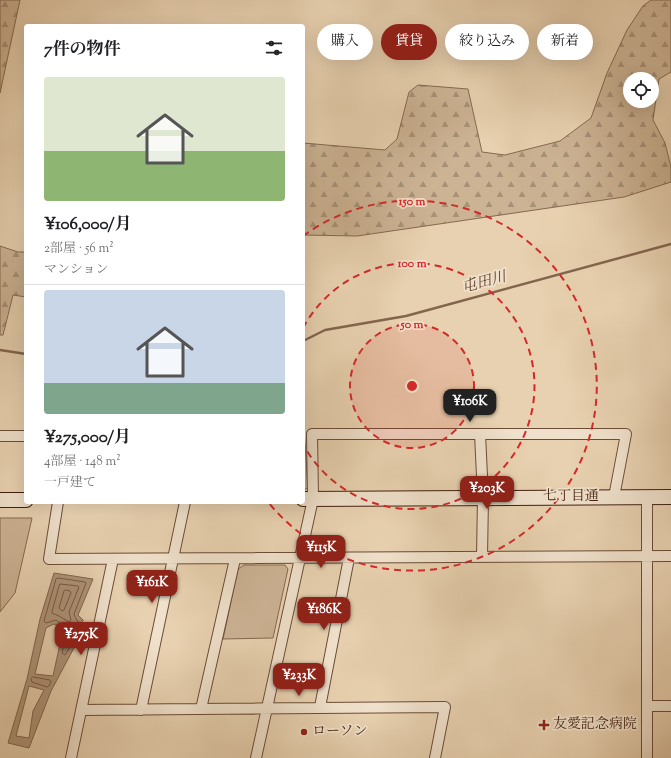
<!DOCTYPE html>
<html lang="ja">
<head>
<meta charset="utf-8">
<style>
  :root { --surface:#fff; --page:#f2f2f2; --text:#202124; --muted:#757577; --line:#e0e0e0; --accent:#8f2418 }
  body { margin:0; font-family:"Sorts Mill Goudy","Noto Serif JP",serif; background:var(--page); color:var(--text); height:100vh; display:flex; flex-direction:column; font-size:15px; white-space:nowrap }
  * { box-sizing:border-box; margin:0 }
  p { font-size:13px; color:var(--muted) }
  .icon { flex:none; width:22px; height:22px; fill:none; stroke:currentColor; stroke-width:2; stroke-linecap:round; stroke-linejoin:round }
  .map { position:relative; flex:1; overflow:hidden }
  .panel { position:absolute; left:24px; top:24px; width:281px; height:480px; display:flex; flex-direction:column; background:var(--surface); border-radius:4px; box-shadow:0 4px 16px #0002 }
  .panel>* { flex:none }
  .banner { position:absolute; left:317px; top:24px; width:294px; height:36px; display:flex; gap:8px }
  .controls { position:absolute; left:623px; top:72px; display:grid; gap:8px }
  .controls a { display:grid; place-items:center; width:36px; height:36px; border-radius:50%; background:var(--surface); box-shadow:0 4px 16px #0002; font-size:20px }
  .price { position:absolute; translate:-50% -34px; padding:0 9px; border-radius:8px; background:var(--accent); color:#fff; font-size:13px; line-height:26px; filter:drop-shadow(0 1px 2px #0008) }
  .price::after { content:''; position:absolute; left:50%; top:24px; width:12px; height:9px; margin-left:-6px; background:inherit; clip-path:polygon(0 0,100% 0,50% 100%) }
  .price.active { background:#222; color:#fff }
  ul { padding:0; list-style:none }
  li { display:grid; align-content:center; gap:8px; height:212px; padding:0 20px }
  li+li { border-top:1px solid var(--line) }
  li span { display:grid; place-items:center; height:124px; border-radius:4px; color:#555 }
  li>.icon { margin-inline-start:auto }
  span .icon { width:72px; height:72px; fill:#fffc; stroke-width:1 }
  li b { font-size:17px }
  h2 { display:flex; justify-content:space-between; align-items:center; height:48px; padding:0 20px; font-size:17px }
  .pill { padding:0 14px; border-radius:18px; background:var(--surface); box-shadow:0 4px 16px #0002; font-size:14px; line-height:36px }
  .pill.active { background:var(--accent); color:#fff }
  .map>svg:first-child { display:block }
</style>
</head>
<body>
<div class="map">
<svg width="671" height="758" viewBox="0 0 671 758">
  <defs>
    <pattern id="forest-firs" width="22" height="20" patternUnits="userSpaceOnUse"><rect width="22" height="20" fill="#ccb394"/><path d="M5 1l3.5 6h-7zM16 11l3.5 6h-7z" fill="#a79177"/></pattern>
  </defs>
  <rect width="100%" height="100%" fill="#e8d1b0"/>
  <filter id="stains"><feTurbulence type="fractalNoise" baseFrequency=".005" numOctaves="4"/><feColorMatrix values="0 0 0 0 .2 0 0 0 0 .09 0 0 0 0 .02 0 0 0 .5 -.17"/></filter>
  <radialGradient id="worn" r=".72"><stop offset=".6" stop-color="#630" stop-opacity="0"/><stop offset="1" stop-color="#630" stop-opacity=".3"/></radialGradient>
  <path fill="url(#forest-firs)" stroke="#866951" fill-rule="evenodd" d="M0,0H20L0,93Z
    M651,0H671V72L659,79L653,120L665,143L671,167V182L624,197L357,236L303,235V143L385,150L397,139L409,92L418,85L468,89L482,152L505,155L560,141L591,118L607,73L627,30L643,6ZM630,79H652V101H630Z
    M0,246L18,252H26V297L13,295L3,335H0Z"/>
  <path fill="#ccb394" stroke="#866951" d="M303,414L308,488L303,490Z
    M0,518H32L15,593L0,612Z
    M244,565H285L288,569L273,638L223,639L238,569Z"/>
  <path fill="#af9479" stroke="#83654e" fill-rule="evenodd" d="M54,573L93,579L78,615L83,620L75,646L51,691L29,748L8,743L27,679L40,619ZM54,624L63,630L53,676L35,674L46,628ZM29,686L44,690L33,711L29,738L16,736Z"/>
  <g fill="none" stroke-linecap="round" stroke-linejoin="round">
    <path stroke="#785a44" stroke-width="1" d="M58,578L85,582L86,583L74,614L75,617L78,622L71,645L65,655L62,653L67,631L66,628L56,620L46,623L44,621L56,579Z
      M60,584L78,586L79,587L69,612L71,620L69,622L59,616L52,613Z
      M66,590L70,591L71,593L64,610L62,611L59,608L64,591Z
      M33,677L50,680L51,682L49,686L47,687L32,682L31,679Z"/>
    <path stroke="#83654e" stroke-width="2.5" d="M303,341L325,330L406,316L671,244
      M0,350L26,354"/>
    <defs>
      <path id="street" d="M480,434L483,497L482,557
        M0,436H26
        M58,502L49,559L671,556
        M647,706H671
        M320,707L349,558
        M201,709L235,559
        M81,710L445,707L435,758
        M141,710L185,502
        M71,758L113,559
        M256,758L313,499L312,434H626L614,497
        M647,758V497"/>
      <path id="secondary" d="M303,499L671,497
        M0,500H26"/>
    </defs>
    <use href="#street" stroke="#6b4c36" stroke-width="12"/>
    <use href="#secondary" stroke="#411f0e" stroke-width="16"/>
    <use href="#street" stroke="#f0e1cc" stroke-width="10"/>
    <use href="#secondary" stroke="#f0e1cc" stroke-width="14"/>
  </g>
  <circle cx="412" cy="386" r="62" fill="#d62828" fill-opacity=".12"/>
  <g fill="none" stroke="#d62828" stroke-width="2" stroke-dasharray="7 5">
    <circle cx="412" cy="386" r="62"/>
    <path d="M303 328A123 123 0 1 1 303 444"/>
    <path d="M303 236A185 185 0 1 1 268 502"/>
  </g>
  <g fill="#8f2418" stroke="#f0e1cc" stroke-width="1.5">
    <path d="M542 719h4v4h4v4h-4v4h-4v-4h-4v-4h4z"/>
    <circle cx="304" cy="732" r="4"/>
  </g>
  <g text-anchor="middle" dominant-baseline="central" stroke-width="3.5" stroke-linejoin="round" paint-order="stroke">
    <g font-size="14" fill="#411f0e" stroke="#f0e1cc">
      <text x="571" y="497">七丁目通</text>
    </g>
    <g font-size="14" fill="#411f0e" stroke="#f0e1cc" text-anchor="start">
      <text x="553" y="725">友愛記念病院</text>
      <text x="312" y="732">ローソン</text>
    </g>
    <g font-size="15" font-style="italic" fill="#62422e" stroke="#f0e1cc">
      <text transform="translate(484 283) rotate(-15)">屯田川</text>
    </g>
  </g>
  <circle cx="412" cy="386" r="6" fill="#d62828" stroke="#f0e1cc" stroke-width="2"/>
  <g font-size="12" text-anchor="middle" font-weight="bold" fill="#d62828" stroke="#f0e1cc" stroke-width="3.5" stroke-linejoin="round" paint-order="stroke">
    <text x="412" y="205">150 m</text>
    <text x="412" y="267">100 m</text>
    <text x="412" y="328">50 m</text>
  </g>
  <rect width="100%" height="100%" filter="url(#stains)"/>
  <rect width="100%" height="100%" fill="url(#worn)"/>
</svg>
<div class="controls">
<a><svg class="icon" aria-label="locate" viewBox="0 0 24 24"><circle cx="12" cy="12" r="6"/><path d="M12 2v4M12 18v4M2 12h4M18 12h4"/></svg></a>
</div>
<b class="price active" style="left:470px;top:423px">¥106K</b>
<b class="price" style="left:487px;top:510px">¥203K</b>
<b class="price" style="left:321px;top:569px">¥115K</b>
<b class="price" style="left:152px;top:604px">¥161K</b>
<b class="price" style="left:324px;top:631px">¥186K</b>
<b class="price" style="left:81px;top:656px">¥275K</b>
<b class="price" style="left:299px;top:697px">¥233K</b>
<div class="banner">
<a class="pill">購入</a>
<a class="pill active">賃貸</a>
<a class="pill">絞り込み</a>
<a class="pill">新着</a>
</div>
<section class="panel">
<h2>7件の物件<svg class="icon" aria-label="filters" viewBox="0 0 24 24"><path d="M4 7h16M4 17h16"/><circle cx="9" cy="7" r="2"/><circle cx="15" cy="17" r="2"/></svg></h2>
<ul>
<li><span style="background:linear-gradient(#dfe7d0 60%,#8fb573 0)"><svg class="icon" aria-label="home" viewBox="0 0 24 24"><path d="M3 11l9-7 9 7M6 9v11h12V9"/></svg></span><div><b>¥106,000/月</b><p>2部屋 · 56 m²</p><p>マンション</p></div></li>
<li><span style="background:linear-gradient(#c9d6e8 75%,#7fa58c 0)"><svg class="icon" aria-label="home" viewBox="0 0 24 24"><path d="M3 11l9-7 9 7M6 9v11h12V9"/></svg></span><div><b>¥275,000/月</b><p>4部屋 · 148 m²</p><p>一戸建て</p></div></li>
</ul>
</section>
</div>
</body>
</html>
